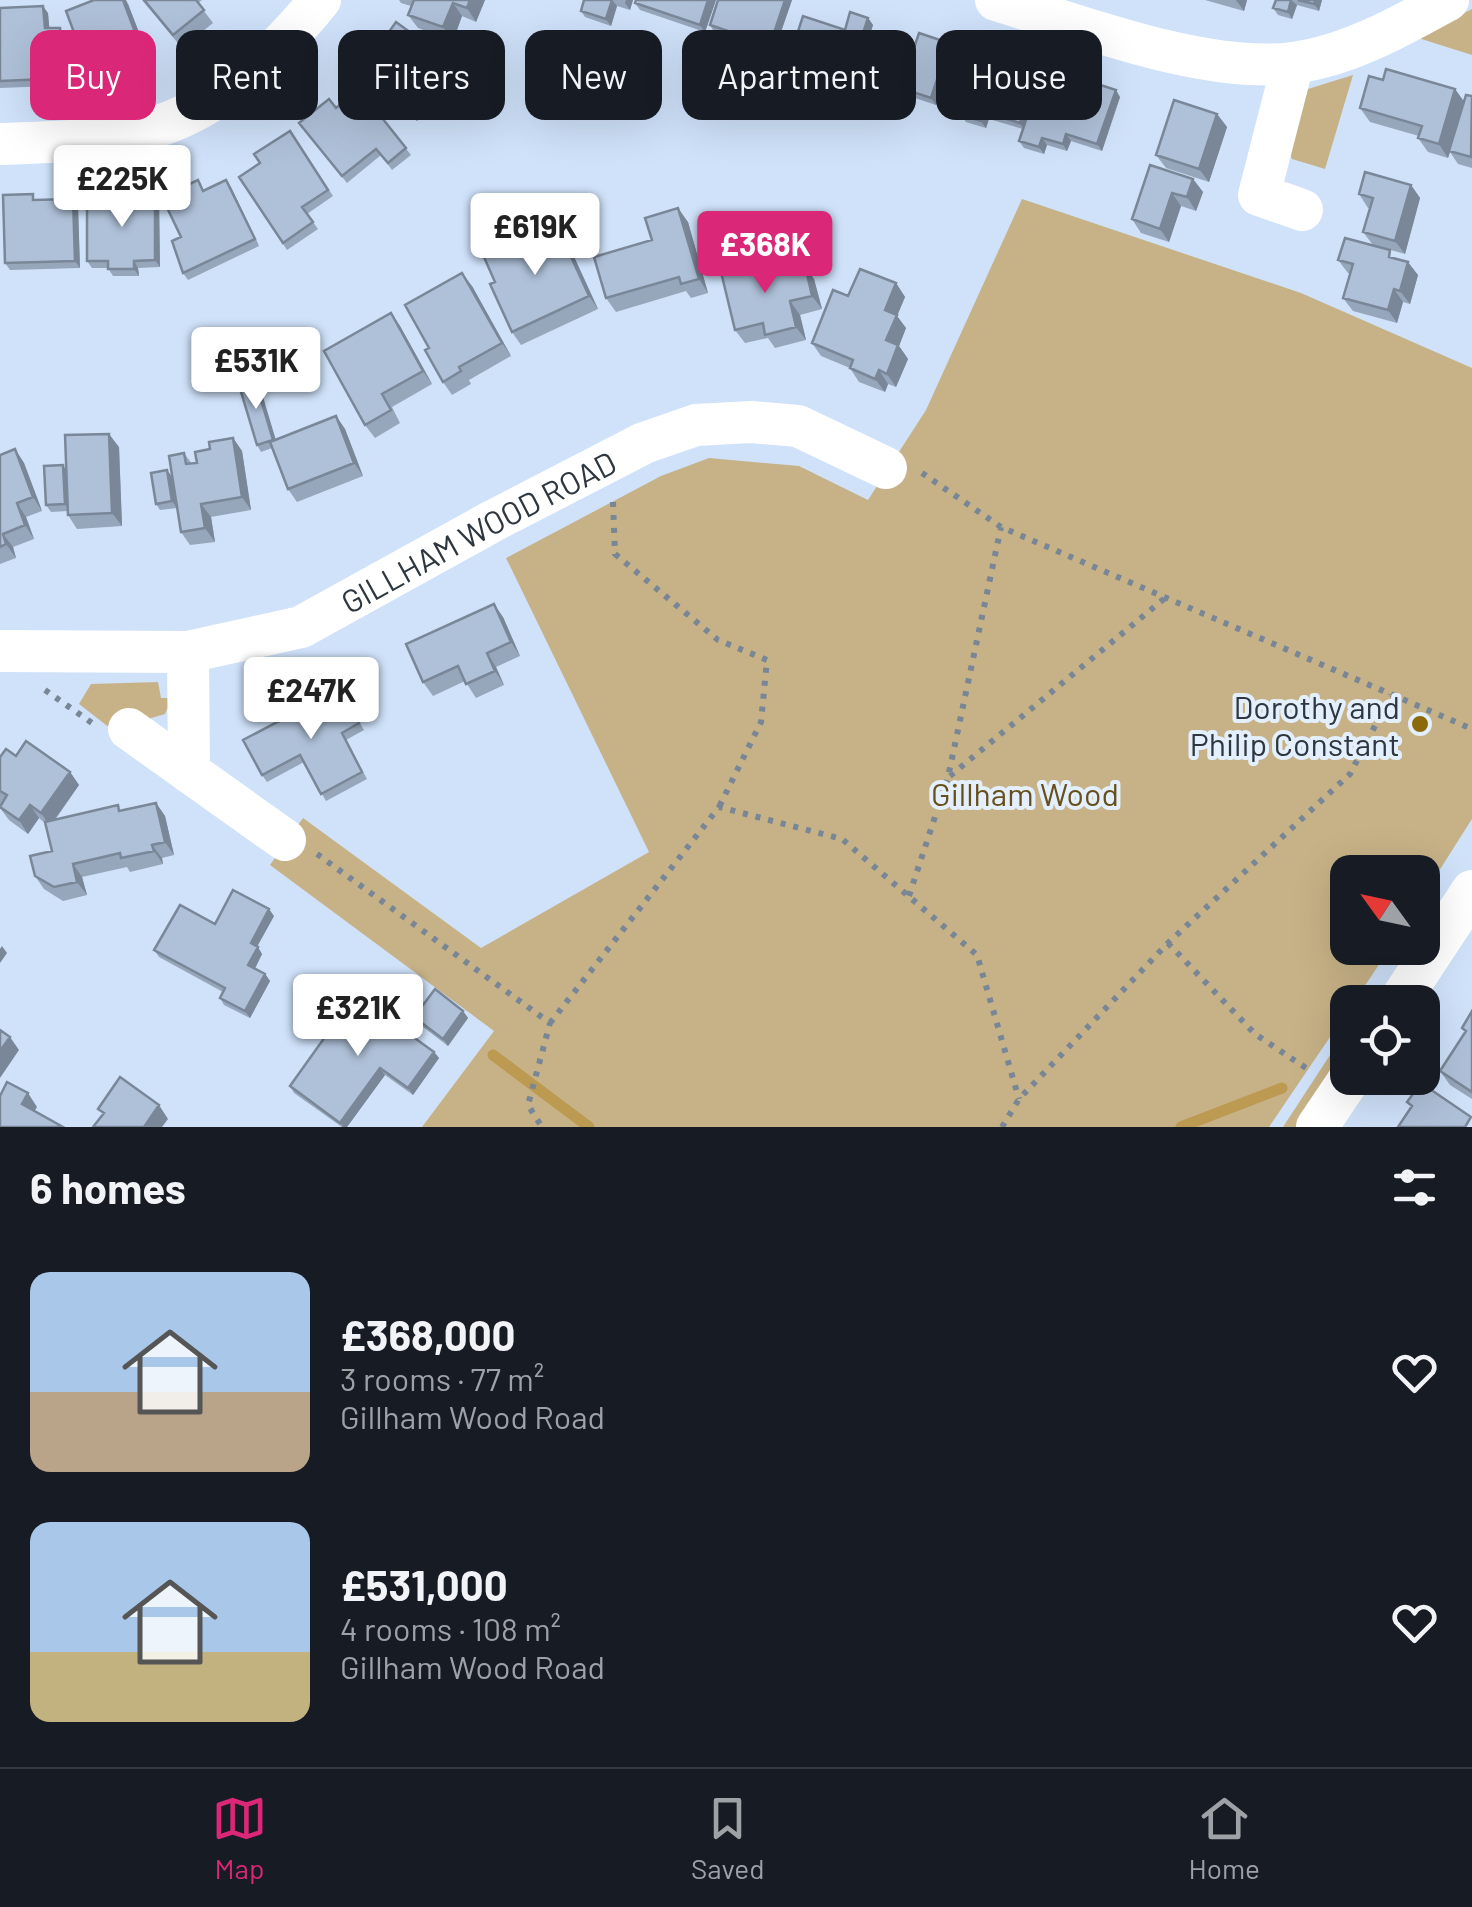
<!DOCTYPE html>
<html lang="en">
<head>
<meta charset="utf-8">
<style>
  :root { --surface:#171b24; --page:#242831; --text:#f1f3f6; --muted:#9ea1a6; --line:#363941; --accent:#db2777 }
  body { margin:0; font-family:Barlow,sans-serif; background:var(--page); color:var(--text); height:100vh; display:flex; flex-direction:column; font-size:38px; white-space:nowrap }
  * { box-sizing:border-box; margin:0 }
  p { font-size:32px; color:var(--muted) }
  .icon { flex:none; width:55px; height:55px; fill:none; stroke:currentColor; stroke-width:2; stroke-linecap:round; stroke-linejoin:round }
  .map { position:relative; height:1127px; overflow:hidden }
  .panel { display:flex; flex-direction:column; background:var(--surface); flex:1 }
  .panel>* { flex:none }
  .hud { position:absolute; left:30px; top:30px; width:1412px; height:90px; display:flex; gap:20px }
  .needle { width:65px; rotate:303deg }
  .controls { position:absolute; left:1330px; top:855px; display:grid; gap:20px }
  .controls a { display:grid; place-items:center; width:110px; height:110px; border-radius:20px; background:var(--surface); box-shadow:0 10px 40px #0002; font-size:50px }
  .price { position:absolute; translate:-50% -85px; padding:0 22px; border-radius:10px; background:#fff; color:#222; font-size:32px; line-height:65px; filter:drop-shadow(0 2px 5px #0008) }
  .price::after { content:''; position:absolute; left:50%; top:60px; width:30px; height:22px; margin-left:-15px; background:inherit; clip-path:polygon(0 0,100% 0,50% 100%) }
  .price.active { background:var(--accent); color:#fff }
  ul { padding:0; list-style:none }
  li { display:flex; align-items:center; gap:30px; height:250px; padding:0 30px }
  li span { display:grid; place-items:center; flex:none; width:280px; height:200px; border-radius:20px; color:#555 }
  li>.icon { margin-inline-start:auto }
  span .icon { width:120px; height:120px; fill:#fffc; stroke-width:1 }
  li b { font-size:42px }
  h2 { display:flex; justify-content:space-between; align-items:center; height:120px; padding:0 30px; font-size:42px }
  .pill { padding:0 35px; border-radius:20px; background:var(--surface); box-shadow:0 10px 40px #0002; font-size:35px; line-height:90px }
  .pill.active { background:var(--accent); color:#fff }
  .tabs { display:flex; justify-content:space-around; align-items:center; height:140px; border-top:2px solid var(--line); background:var(--surface); font-size:28px; color:var(--muted) }
  .tabs a { display:grid; justify-items:center; gap:5px }
  .tabs .active { color:var(--accent) }
  .map>svg:first-child { display:block }
</style>
</head>
<body>
<div class="map">
<svg width="1472" height="1127" viewBox="0 0 1472 1127">
  <rect width="100%" height="100%" fill="#cfe2fa"/>
  <path fill="#c7b287" d="M1472,9V55L1415,37L1470,10Z
    M1353,75L1325,169L1292,159L1287,149L1308,89Z
    M1022,199L1301,293L1472,368V819L1423,896L1422,872H1348V948H1390L1354,1002H1348L1347,1012L1269,1127H422L494,1031L270,865L303,818L481,948L649,852L506,558L661,476L709,458L799,466L868,500L926,410Z
    M158,682L161,698H172L165,714L148,719L129,708L115,732L79,704L91,684Z
    M1347,1029V1053L1298,1127H1283Z"/>
  <g fill="none" stroke-linecap="round" stroke-linejoin="round">
    <path stroke="#bc9a52" stroke-width="11" d="M493,1055L589,1127
      M1181,1127L1282,1088"/>
    <path stroke="#798696" stroke-width="6" stroke-dasharray="5 8" stroke-linecap="butt" d="M922,473L1001,527L1472,729
      M613,502L615,554L718,640L767,660L761,722L719,807
      M45,690L92,723
      M950,776L1165,598
      M317,854L550,1023L528,1105L542,1127
      M909,896L948,777L1001,527
      M1168,943L1255,1034L1312,1072
      M550,1023L719,807L842,839L977,955L1019,1099
      M1002,1127L1019,1099L1168,943L1350,774L1391,695"/>
    <g stroke="#fff" stroke-width="42">
      <path d="M996,0C1081,26 1205,74 1293,63C1348,56 1401,26 1448,0"/>
      <path d="M1293,63L1259,195L1302,210"/>
      <path d="M0,144C47,142 99,142 145,130C218,111 274,56 320,0"/>
      <path id="s1" d="M0,651L188,652L301,627L491,522L644,443L696,425L751,422L798,426L886,468"/>
      <path d="M188,652L189,772"/>
      <path d="M129,729L285,840"/>
      <path d="M1399,1002L1472,891"/>
      <path d="M1317,1127L1350,1078"/>
    </g>
  </g>
  <path fill="#96a6bb" d="M142,0H202L198,3L213,23L182,48Z
    M399,0H485L476,22L462,16L453,41L418,28L408,15L411,6L401,3Z
    M584,0H633L630,10L617,6L611,26L585,17L581,11Z
    M636,0H716L705,32L640,10L635,3Z
    M718,0H792L774,52L714,32L710,25Z
    M1205,0H1247L1244,11Z
    M1276,0H1322L1319,11L1297,5L1292,19L1278,15L1273,8Z
    M128,4L150,61L113,75L103,62L101,54L88,59L79,46Z
    M0,8L48,13L49,28L65,34L66,65L50,66L51,86L0,88Z
    M868,18L873,25L855,80L825,70L822,79L793,69L788,62L845,30Z
    M954,50L936,105L897,92L894,101L871,93L867,87L913,51Z
    M374,53L472,81L452,109L435,96L417,121L372,89L367,82L381,62Z
    M1043,73L1040,84L1080,97H1120L1102,151L1071,141L1067,151L1047,145L1044,154L1024,148L1019,141L1023,129L989,119L986,128L966,122L961,115L962,110L953,107L948,100L1006,75Z
    M1383,80L1455,89L1464,102L1472,96V168L1458,164L1450,152L1448,158L1428,152L1418,138L1419,136L1370,122L1360,108Z
    M359,89L411,155L392,170L381,155L347,183L299,123L336,108Z
    M1217,114L1227,127L1209,182L1166,168L1156,155Z
    M290,131L333,196L307,214L318,229L287,250L239,177L260,163Z
    M1193,179L1203,192L1196,211L1181,206L1169,242L1141,233L1132,219Z
    M226,180L259,246L188,280L183,273L181,237L204,190Z
    M1411,185L1420,198L1405,254L1373,245L1363,232L1370,208H1368L1359,194Z
    M155,191L159,198L160,267L138,268L139,276H113L108,268H92L87,261L119,202Z
    M78,206L80,268L10,270L5,263Z
    M688,222L708,293L691,298L686,291L616,312L606,298L652,240Z
    M565,237L598,309L521,345L512,332Z
    M1396,259L1418,275L1410,304L1403,302L1397,323L1353,311L1343,298L1350,274L1348,273L1338,260Z
    M764,261L772,273L814,279L822,309L800,315L806,340L775,348L768,338L745,343L735,330Z
    M896,283L905,297L897,316L906,328L899,346L908,359L896,387L888,384L885,392L859,382L850,368L821,356L812,343L848,296Z
    M472,286L511,356L469,380L471,384L452,395L443,382L429,348Z
    M391,313L400,326L432,384L392,407L400,423L375,438L365,425Z
    M255,380L260,387L275,440L336,416L345,429L363,476L297,502L288,489L272,448L261,452L257,445Z
    M233,438L242,451L251,510L211,517L215,542L190,545L181,532L184,453L192,464L197,463L210,449Z
    M119,447L122,526L77,529L68,515V511L51,512L46,505L66,470Z
    M15,449L24,463L42,511L26,517L34,539L13,547L16,558L0,564V477Z
    M167,470L172,477L177,508L160,510L156,504Z
    M503,617L520,656L496,667L504,685L476,698L465,681L433,696L423,682Z
    M340,689L364,730L346,740L367,779L326,801L304,762L267,782L262,775Z
    M16,756L70,772L79,785L55,820L121,810L156,803L165,816L174,855L162,858L163,864L130,872L127,867L82,877L87,895L63,901L44,889L35,876L52,851L45,823L39,818L28,834L9,820L0,808V757Z
    M274,916L257,947L262,954L255,969L265,974L270,981L250,1018L224,1005L220,998L223,992L159,957L154,950L215,924Z
    M463,1011L468,1018L448,1046L419,1024L414,1017Z
    M1472,1011V1099L1450,1085L1440,1071L1465,1032L1462,1028Z
    M434,1052L439,1058L413,1095L385,1075L347,1127H342L294,1093L290,1086Z"/>
  <path fill="#7a8798" d="M123,0H126L128,4L150,61L141,48Z
    M470,0H485L476,22L467,8Z
    M612,0L617,6L611,26L606,19Z
    M626,0H633L630,10L625,3Z
    M708,0H716L705,32L700,25Z
    M785,0H792L774,52L770,45Z
    M1236,0H1247L1244,11Z
    M1291,0L1297,5L1292,19L1288,12Z
    M1315,0H1322L1319,11L1314,4Z
    M453,3L462,16L453,41L443,27Z
    M43,6L48,13L50,35L45,28Z
    M868,18L873,25L855,80L850,73Z
    M60,28L65,34L66,65L61,58Z
    M949,43L954,50L936,105L931,98Z
    M45,59L50,66L51,86L46,79Z
    M820,63L825,70L822,79L817,72Z
    M1039,66L1043,73L1025,130L1020,123Z
    M467,74L472,81L452,109L447,102Z
    M892,85L897,92L894,101L889,94Z
    M1455,89L1465,103L1448,158L1439,144Z
    M430,90L435,96L417,121L412,114Z
    M1116,90L1120,97L1102,151L1097,144Z
    M985,112L989,119L986,128L981,121Z
    M1217,114L1227,127L1209,182L1199,169Z
    M1066,134L1071,141L1067,151L1063,144Z
    M1042,138L1047,145L1044,154L1039,147Z
    M1193,179L1203,192L1196,211L1187,197Z
    M226,180L231,187L259,246L255,239Z
    M1411,185L1420,198L1405,254L1395,241Z
    M155,191L159,198L160,267L155,260Z
    M1172,193L1181,206L1169,242L1160,229Z
    M73,199L78,206L80,268L75,261Z
    M678,208L688,222L708,293L699,279Z
    M556,224L565,237L598,309L589,296Z
    M134,261L138,268L139,276L134,269Z
    M1408,262L1418,275L1410,304L1400,291Z
    M805,265L814,279L822,309L812,296Z
    M462,273L472,286L511,356L502,343Z
    M896,283L905,297L897,316L906,328L899,346L908,359L896,387L887,374L885,310Z
    M1394,289L1403,302L1397,323L1388,310Z
    M790,301L800,315L806,340L796,327Z
    M391,313L400,326L432,384L423,371Z
    M879,370L888,384L885,392L875,379Z
    M255,380L260,387L278,447L273,440Z
    M336,416L345,429L363,476L354,463Z
    M109,434L119,447L122,526L112,513Z
    M233,438L242,451L251,510L242,497Z
    M15,449L24,463L42,511L33,497Z
    M63,465L67,472L70,511L65,504Z
    M167,470L172,477L177,508L172,501Z
    M17,503L26,517L34,539L25,525Z
    M201,504L211,517L215,542L205,528Z
    M3,534L13,547L16,558L6,544Z
    M494,604L503,617L520,656L511,642Z
    M487,653L496,667L504,685L495,671Z
    M70,772L79,785L50,826L41,813Z
    M156,803L165,816L174,855L165,842Z
    M30,805L39,818L28,834L19,820Z
    M152,845L162,858L163,864L154,851Z
    M73,864L82,877L87,895L77,882Z
    M269,909L274,916L255,950L251,943Z
    M2,946L7,953L0,963V949Z
    M258,947L262,954L253,972L248,965Z
    M265,974L270,981L250,1018L245,1011Z
    M463,1011L468,1018L448,1046L443,1039Z
    M10,1037L19,1050L0,1078V1051Z
    M434,1052L439,1058L413,1095L408,1088Z
    M380,1068L385,1075L347,1127H343L340,1123Z
    M28,1093L37,1107L31,1117L22,1104Z
    M159,1105L168,1119L162,1127H144Z"/>
  <path fill="#afc1d9" stroke="#7a8798" stroke-width="2.5" d="M94,0H123L141,48L103,62L95,40L79,46L66,11Z
    M144,0H196L204,10L173,35Z
    M414,0H470L467,8L453,3L443,27L408,15Z
    M584,0H612L606,19L581,11Z
    M636,0H708L700,25L635,3Z
    M718,0H785L770,45L710,25Z
    M1276,0H1291L1288,12L1273,8Z
    M1298,0H1315L1314,4Z
    M43,6L45,28H60L61,58L45,59L46,79L0,81V8Z
    M850,12L868,18L850,73L820,63L817,72L788,62L803,16L845,30Z
    M396,22L467,74L447,102L430,90L412,114L367,82L383,60L374,53Z
    M919,33L949,43L931,98L892,85L889,94L867,87L882,40L913,51Z
    M1012,57L1039,66L1020,123L985,112L981,121L961,115L964,105L948,100L962,60L1006,75Z
    M1386,69L1455,89L1439,144L1418,138L1422,126L1360,108L1369,76L1383,80Z
    M1085,80L1116,90L1097,144L1066,134L1063,144L1042,138L1039,147L1019,141L1038,84L1080,97Z
    M359,89L406,148L388,163L376,149L342,176L299,123L329,99L336,108Z
    M1466,95L1472,96L1471,157L1449,151Z
    M1174,100L1217,114L1199,169L1156,155Z
    M290,131L328,190L302,207L313,222L283,243L239,177L260,163L254,154Z
    M1150,165L1193,179L1187,197L1172,193L1160,229L1132,219Z
    M1365,172L1411,185L1395,241L1363,232L1373,198L1359,194Z
    M198,180L203,191L226,180L255,239L183,273L172,241L181,237L162,197Z
    M119,191H155V260L134,261V269H108V261H87V202H119Z
    M33,194V200L73,199L75,261L5,263L3,195Z
    M678,208L699,279L681,284L679,277L606,298L594,257L652,240L645,218Z
    M556,224L589,296L512,332L490,284L495,282L484,257Z
    M1345,238L1390,250L1389,257L1408,262L1400,291L1394,289L1388,310L1343,298L1353,264L1338,260Z
    M764,261L767,274L805,265L812,296L790,301L796,327L765,335L763,323L735,330L721,272Z
    M860,269L896,283L885,310L897,315L886,340L898,345L887,374L879,370L875,379L850,368L853,360L812,343L833,290L848,296Z
    M462,273L502,343L459,367L461,371L443,382L425,350L429,348L405,305Z
    M391,313L423,371L382,394L391,410L365,425L324,351Z
    M255,380L273,440L257,445L239,385Z
    M336,416L354,463L288,489L270,442Z
    M109,434L112,513L68,515L65,435Z
    M233,438L242,497L201,504L205,528L181,532L169,456L184,453L186,464L197,463L195,452L210,449L209,442Z
    M15,449L33,497L17,503L25,525L3,534L6,544L0,547V455Z
    M63,465L65,504L46,505L44,466Z
    M167,470L172,501L156,504L151,473Z
    M494,604L511,642L487,653L495,671L466,684L458,666L423,682L406,644Z
    M340,689L359,723L342,733L362,772L321,794L300,755L262,775L243,740Z
    M26,741L70,772L41,813L30,805L19,820L0,807L7,795L0,791V757L6,749L16,756Z
    M156,803L165,842L152,845L154,851L121,858L120,853L73,864L77,882L54,887L35,876L30,856L52,851L45,822L118,805L119,811Z
    M233,890L269,909L251,943L258,947L248,965L265,974L245,1011L220,998L225,988L154,950L180,905L215,924Z
    M435,989L463,1011L443,1039L414,1017Z
    M355,995L434,1052L408,1088L380,1068L340,1123L290,1086Z
    M1472,1011V1092L1440,1071L1466,1031L1462,1028Z
    M0,1030L10,1037L0,1051Z
    M120,1077L159,1105L144,1127H93L104,1113L98,1109Z
    M7,1082L28,1093L22,1104L63,1127H0V1096Z
    M1421,1083L1471,1117L1465,1127H1398L1412,1106L1407,1102Z"/>
  <circle fill="#8c690a" stroke="#e3effd" stroke-width="4" cx="1420" cy="724" r="10"/>
  <g text-anchor="middle" dominant-baseline="central" stroke-width="8" stroke-linejoin="round" paint-order="stroke">
    <g font-size="32" fill="#2e363f" stroke="#e3effd">
      <text stroke="none"><textPath href="#s1" startOffset="505">GILLHAM WOOD ROAD</textPath></text>
    </g>
    <g font-size="32" fill="#2e363f" stroke="#e3effd" text-anchor="end">
      <text x="1400" y="706">Dorothy and<tspan x="1400" dy="37">Philip Constant</tspan></text>
    </g>
    <g font-size="32" fill="#674f19" stroke="#e3effd">
      <text x="1025" y="793">Gillham Wood</text>
    </g>
  </g>
</svg>
<div class="controls">
<a><svg class="needle" viewBox="-14 -14 28 28"><path d="M0-13l5 13h-10z" fill="#e53935"/><path d="M0 13l5-13h-10z" fill="#9ea1a6"/></svg></a>
<a><svg class="icon" aria-label="locate" viewBox="0 0 24 24"><circle cx="12" cy="12" r="6"/><path d="M12 2v4M12 18v4M2 12h4M18 12h4"/></svg></a>
</div>
<b class="price" style="left:122px;top:230px">£225K</b>
<b class="price" style="left:535px;top:278px">£619K</b>
<b class="price active" style="left:765px;top:296px">£368K</b>
<b class="price" style="left:256px;top:412px">£531K</b>
<b class="price" style="left:311px;top:742px">£247K</b>
<b class="price" style="left:358px;top:1059px">£321K</b>
<div class="hud">
<a class="pill active">Buy</a>
<a class="pill">Rent</a>
<a class="pill">Filters</a>
<a class="pill">New</a>
<a class="pill">Apartment</a>
<a class="pill">House</a>
</div>
</div>
<section class="panel">
<h2>6 homes<svg class="icon" aria-label="filters" viewBox="0 0 24 24"><path d="M4 7h16M4 17h16"/><circle cx="9" cy="7" r="2"/><circle cx="15" cy="17" r="2"/></svg></h2>
<ul>
<li><span style="background:linear-gradient(#a9c7e8 60%,#b9a48a 0)"><svg class="icon" aria-label="home" viewBox="0 0 24 24"><path d="M3 11l9-7 9 7M6 9v11h12V9"/></svg></span><div><b>£368,000</b><p>3 rooms · 77 m²</p><p>Gillham Wood Road</p></div><svg class="icon" aria-label="heart" viewBox="0 0 24 24"><path d="M12 20l-8-8c-3-5 5-10 8-4 3-6 11-1 8 4z"/></svg></li>
<li><span style="background:linear-gradient(#a9c7e8 65%,#c2b280 0)"><svg class="icon" aria-label="home" viewBox="0 0 24 24"><path d="M3 11l9-7 9 7M6 9v11h12V9"/></svg></span><div><b>£531,000</b><p>4 rooms · 108 m²</p><p>Gillham Wood Road</p></div><svg class="icon" aria-label="heart" viewBox="0 0 24 24"><path d="M12 20l-8-8c-3-5 5-10 8-4 3-6 11-1 8 4z"/></svg></li>
</ul>
</section>
<nav class="tabs">
<a class="active"><svg class="icon" aria-label="map" viewBox="0 0 24 24"><path d="M3 6l6-2 6 2 6-2v14l-6 2-6-2-6 2zM9 4v14M15 6v14"/></svg>Map</a>
<a><svg class="icon" aria-label="saved" viewBox="0 0 24 24"><path d="M7 4h10v16l-5-4-5 4z"/></svg>Saved</a>
<a><svg class="icon" aria-label="home" viewBox="0 0 24 24"><path d="M3 11l9-7 9 7M6 9v11h12V9"/></svg>Home</a>
</nav>
</body>
</html>
